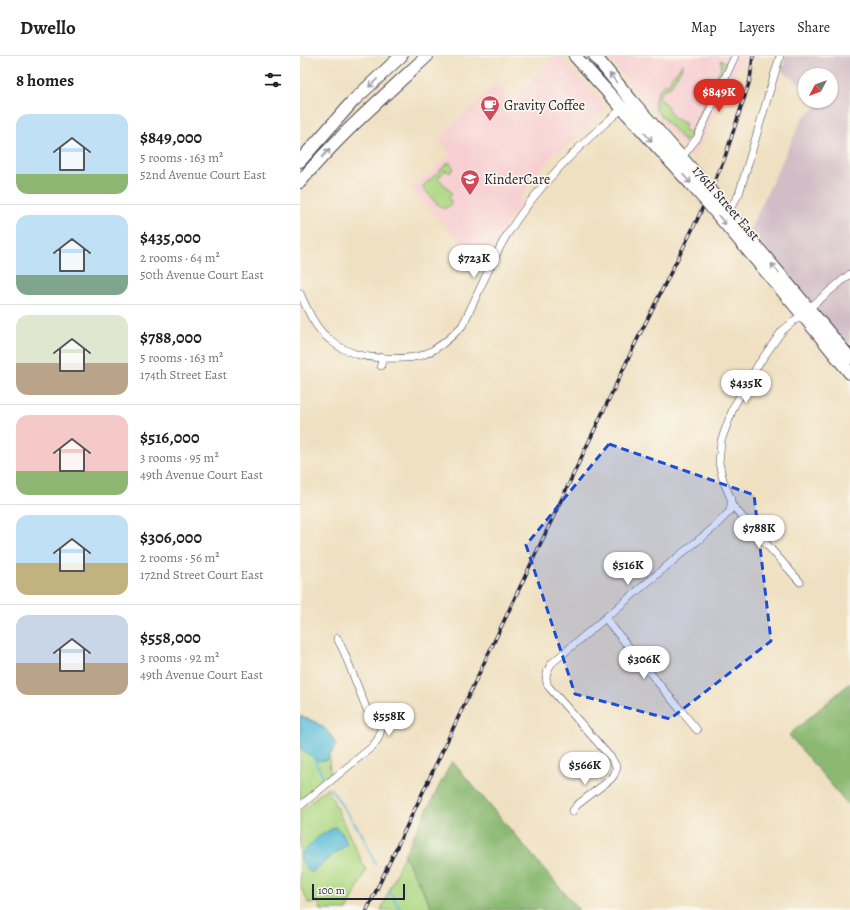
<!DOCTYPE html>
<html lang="en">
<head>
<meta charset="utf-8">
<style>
  :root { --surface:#fff; --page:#f2f2f2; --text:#202124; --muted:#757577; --line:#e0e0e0; --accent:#d93025 }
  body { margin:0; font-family:Alegreya,serif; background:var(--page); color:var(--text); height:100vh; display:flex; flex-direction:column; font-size:15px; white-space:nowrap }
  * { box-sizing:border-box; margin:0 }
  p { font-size:13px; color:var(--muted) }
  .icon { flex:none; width:22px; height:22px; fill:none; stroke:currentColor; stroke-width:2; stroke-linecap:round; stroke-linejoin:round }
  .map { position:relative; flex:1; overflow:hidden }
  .drawer { display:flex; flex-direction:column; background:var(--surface); width:300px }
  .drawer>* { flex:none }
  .needle { width:26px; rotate:229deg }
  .controls { position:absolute; left:498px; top:12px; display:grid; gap:8px }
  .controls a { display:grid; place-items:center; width:40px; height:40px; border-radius:50%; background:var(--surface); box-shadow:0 1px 3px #0004; font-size:20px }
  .scale { position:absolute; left:12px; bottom:10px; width:93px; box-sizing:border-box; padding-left:4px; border:2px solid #22223b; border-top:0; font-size:11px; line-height:14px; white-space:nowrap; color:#22223b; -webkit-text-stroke:3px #fbf7ec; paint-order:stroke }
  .price { position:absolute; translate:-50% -34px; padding:0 9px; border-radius:14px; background:#fff; color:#222; font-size:13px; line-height:26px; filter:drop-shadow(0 1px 2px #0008) }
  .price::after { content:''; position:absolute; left:50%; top:24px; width:12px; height:9px; margin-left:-6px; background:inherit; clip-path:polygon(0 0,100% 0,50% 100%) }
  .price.on { background:var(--accent); color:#fff }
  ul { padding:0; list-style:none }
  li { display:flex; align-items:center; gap:12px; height:100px; padding:0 16px }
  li+li { border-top:1px solid var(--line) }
  li span { display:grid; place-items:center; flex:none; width:112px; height:80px; border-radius:12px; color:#555 }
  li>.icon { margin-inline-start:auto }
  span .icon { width:48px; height:48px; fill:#fffc; stroke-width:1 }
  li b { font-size:17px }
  h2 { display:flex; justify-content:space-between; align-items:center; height:48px; padding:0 16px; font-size:17px }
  header { display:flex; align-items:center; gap:24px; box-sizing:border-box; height:56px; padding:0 20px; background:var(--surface); border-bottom:1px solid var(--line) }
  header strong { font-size:19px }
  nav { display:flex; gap:22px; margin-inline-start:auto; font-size:14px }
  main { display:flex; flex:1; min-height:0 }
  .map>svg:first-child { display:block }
</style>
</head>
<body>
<header>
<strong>Dwello</strong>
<nav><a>Map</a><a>Layers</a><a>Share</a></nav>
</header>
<main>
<section class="drawer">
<h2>8 homes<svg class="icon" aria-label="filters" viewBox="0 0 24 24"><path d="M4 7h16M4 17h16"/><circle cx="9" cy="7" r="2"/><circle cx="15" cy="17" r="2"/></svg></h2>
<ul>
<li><span style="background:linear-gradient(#bfe0f5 75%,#8fb573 0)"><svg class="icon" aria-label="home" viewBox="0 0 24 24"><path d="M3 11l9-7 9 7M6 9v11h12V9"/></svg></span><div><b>$849,000</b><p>5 rooms · 163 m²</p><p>52nd Avenue Court East</p></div></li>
<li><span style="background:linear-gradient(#bfe0f5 75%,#7fa58c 0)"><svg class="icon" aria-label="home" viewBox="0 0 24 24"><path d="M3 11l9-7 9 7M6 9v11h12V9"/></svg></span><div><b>$435,000</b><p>2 rooms · 64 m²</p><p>50th Avenue Court East</p></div></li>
<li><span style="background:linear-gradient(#dfe7d0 60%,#b9a48a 0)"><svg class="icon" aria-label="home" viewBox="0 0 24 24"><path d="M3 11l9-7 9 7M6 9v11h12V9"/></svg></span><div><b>$788,000</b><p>5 rooms · 163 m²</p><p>174th Street East</p></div></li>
<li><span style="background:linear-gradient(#f6c9c9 70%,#8fb573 0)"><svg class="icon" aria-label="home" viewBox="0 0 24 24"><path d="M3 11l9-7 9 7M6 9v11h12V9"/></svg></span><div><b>$516,000</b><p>3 rooms · 95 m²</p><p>49th Avenue Court East</p></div></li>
<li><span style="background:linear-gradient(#bfe0f5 60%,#c2b280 0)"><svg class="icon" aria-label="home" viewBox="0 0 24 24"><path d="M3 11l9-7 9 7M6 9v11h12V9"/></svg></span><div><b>$306,000</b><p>2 rooms · 56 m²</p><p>172nd Street Court East</p></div></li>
<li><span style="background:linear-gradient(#c9d6e8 60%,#b9a48a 0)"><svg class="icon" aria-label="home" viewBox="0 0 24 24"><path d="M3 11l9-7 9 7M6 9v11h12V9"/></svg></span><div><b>$558,000</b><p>3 rooms · 92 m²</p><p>49th Avenue Court East</p></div></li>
</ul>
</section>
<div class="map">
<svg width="550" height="854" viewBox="0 0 550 854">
  <rect width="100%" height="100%" fill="#fbf7ec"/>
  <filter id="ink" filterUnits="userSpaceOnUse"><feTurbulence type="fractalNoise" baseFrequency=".025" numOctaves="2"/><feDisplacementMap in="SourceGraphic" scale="8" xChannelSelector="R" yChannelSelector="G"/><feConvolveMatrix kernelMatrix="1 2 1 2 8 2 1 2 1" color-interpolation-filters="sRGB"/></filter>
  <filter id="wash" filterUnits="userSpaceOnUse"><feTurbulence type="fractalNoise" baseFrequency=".012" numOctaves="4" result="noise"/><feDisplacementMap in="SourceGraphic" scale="16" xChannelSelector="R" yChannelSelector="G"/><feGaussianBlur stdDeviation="0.9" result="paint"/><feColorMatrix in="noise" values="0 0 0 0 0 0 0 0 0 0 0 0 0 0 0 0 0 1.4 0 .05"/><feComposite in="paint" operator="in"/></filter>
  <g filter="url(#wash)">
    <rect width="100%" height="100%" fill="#efe0c1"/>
    <path fill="#f7cfd2" d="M257,0H260L304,49L305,55L259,97L256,94L219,143L222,146L181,209L112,133L151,98L138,83L196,28L210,44Z
      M307,0H444L393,103Z"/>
    <path fill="#d2bdc6" d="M486,0H550V294L450,173L503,61L523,46L522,45H531V19H505V32L482,15Z"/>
    <path fill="#afd985" stroke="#687e60" d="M420,4L427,7L396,78H392L385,86L355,53C354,42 357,34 365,27L368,29L371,24V22L383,8V10L370,31L367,33H363L358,43L363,45L374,62L386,68L384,74L391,77L422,9L421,8Z
      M149,106L154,113L149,117L146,114L138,122L152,137L149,142L152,147L145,153L137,148L122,131Z
      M0,660C18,666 29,672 36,689L29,701L30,719L0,744Z
      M27,732L66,814L47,854H21L18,846L9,848L0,830V755Z
      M104,799L133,854H81Z"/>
    <path fill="#8bb972" stroke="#566e56" d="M550,627V751L489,679Z
      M152,705L279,854H133L104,799Z"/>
    <path fill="#5abdd8" stroke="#3e708a" d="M0,660C18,666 29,672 36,689L29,701L26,704L18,705L0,692Z
      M35,771L42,777L47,788L11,817L4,809L0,799L18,781Z"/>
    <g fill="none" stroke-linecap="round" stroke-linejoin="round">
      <path stroke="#5abdd8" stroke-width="2" d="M12,700L24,722
        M30,732L63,780L76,809
        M90,837L101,854"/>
    </g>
  </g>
  <g filter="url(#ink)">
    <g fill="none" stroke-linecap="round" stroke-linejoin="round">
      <defs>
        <path id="street" d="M382,101L397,82L435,0
          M428,156L439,138L480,0
          M0,237C7,253 15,272 29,283C37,290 46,295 56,298C70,303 109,304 123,299C138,293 151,282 162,270C177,241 189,210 205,182C236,131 279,89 324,51
          M81,310L82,301
          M431,448L500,526
          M305,562L397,674
          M0,750L73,690L78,683L81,674L79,668L67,654L44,596L37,582
          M272,756L277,749L311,723L314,719L317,712L312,703L248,630C244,621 247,614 252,607L381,498L411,474L429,456L431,450V443L423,424L419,407L421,385L434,350L458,309L482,275L550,218"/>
        <path id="primary" d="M275,0L398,136
          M295,0L331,44L403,126
          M0,105L53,45L101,0
          M0,126C38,80 83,41 127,0
          M416,142L550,302
          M412,152L502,258L550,317"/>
      </defs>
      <use href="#street" stroke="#413e4f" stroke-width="8"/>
      <use href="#primary" stroke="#413e4f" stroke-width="14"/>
      <use href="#street" stroke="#fff" stroke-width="7"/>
      <use href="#primary" stroke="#fff" stroke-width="12"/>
      <defs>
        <path id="rail" d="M67,854L337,284L397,164L424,104L450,24L453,0"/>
      </defs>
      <use href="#rail" stroke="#22223b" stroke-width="3.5"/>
      <use href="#rail" stroke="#fbf7ec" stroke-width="2" stroke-dasharray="6" stroke-linecap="butt"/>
      <defs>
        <path id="primary-bridge" d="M403,126L416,142
          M398,136L412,152"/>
      </defs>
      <use href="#primary-bridge" stroke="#413e4f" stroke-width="14" stroke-linecap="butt"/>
      <use href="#primary-bridge" stroke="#fff" stroke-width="12"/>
    </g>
    <defs><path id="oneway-shaft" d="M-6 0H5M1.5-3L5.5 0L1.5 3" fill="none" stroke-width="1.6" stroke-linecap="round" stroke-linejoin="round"/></defs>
    <g stroke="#9c9ca7">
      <use href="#oneway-shaft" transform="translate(313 22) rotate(-129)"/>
      <use href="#oneway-shaft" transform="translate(73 27) rotate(136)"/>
      <use href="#oneway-shaft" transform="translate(348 81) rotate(48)"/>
      <use href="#oneway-shaft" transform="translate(26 97) rotate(-47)"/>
      <use href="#oneway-shaft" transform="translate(387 123) rotate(48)"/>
      <use href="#oneway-shaft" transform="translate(422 164) rotate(51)"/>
      <use href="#oneway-shaft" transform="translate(475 212) rotate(-130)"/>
    </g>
  </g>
  <path fill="#1d4ed8" fill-opacity="0.2" stroke="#1d4ed8" stroke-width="3" stroke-dasharray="8 5" stroke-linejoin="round" d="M309,388L454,439L471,585L370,663L275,638L226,489Z"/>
  <defs>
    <symbol id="cafe-pin" viewBox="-11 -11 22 30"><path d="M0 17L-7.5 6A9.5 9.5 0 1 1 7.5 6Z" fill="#d1495b" stroke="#fbf7ec"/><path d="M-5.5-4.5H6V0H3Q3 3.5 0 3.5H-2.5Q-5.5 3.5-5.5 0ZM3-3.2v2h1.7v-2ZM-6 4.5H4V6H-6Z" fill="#fff"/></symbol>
    <symbol id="school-pin" viewBox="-11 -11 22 30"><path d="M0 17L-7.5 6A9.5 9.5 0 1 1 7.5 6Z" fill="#d1495b" stroke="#fbf7ec"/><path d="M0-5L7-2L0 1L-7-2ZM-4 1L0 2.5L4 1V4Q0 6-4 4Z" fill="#fff"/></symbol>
  </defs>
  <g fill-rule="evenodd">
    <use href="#cafe-pin" x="179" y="38" width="22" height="30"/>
    <use href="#school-pin" x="159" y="112" width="22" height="30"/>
  </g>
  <g text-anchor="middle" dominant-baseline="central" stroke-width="3.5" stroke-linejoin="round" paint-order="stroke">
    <g font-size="14" fill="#22223b" stroke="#fbf7ec" text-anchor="start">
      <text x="204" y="49">Gravity Coffee</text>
      <text x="184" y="123">KinderCare</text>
    </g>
    <g font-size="14" fill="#22223b" stroke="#fbf7ec">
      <text transform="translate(426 147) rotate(49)">176th Street East</text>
    </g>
  </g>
</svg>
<div class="controls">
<a><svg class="needle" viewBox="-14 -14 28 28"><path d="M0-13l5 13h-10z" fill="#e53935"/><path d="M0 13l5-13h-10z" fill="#757577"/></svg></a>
</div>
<div class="scale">100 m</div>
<b class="price on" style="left:419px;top:57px">$849K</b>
<b class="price" style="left:174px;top:223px">$723K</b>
<b class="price" style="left:446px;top:348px">$435K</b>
<b class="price" style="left:459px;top:493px">$788K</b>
<b class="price" style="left:328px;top:530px">$516K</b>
<b class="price" style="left:344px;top:624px">$306K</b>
<b class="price" style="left:89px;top:681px">$558K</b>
<b class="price" style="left:285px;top:730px">$566K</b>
</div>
</main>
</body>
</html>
